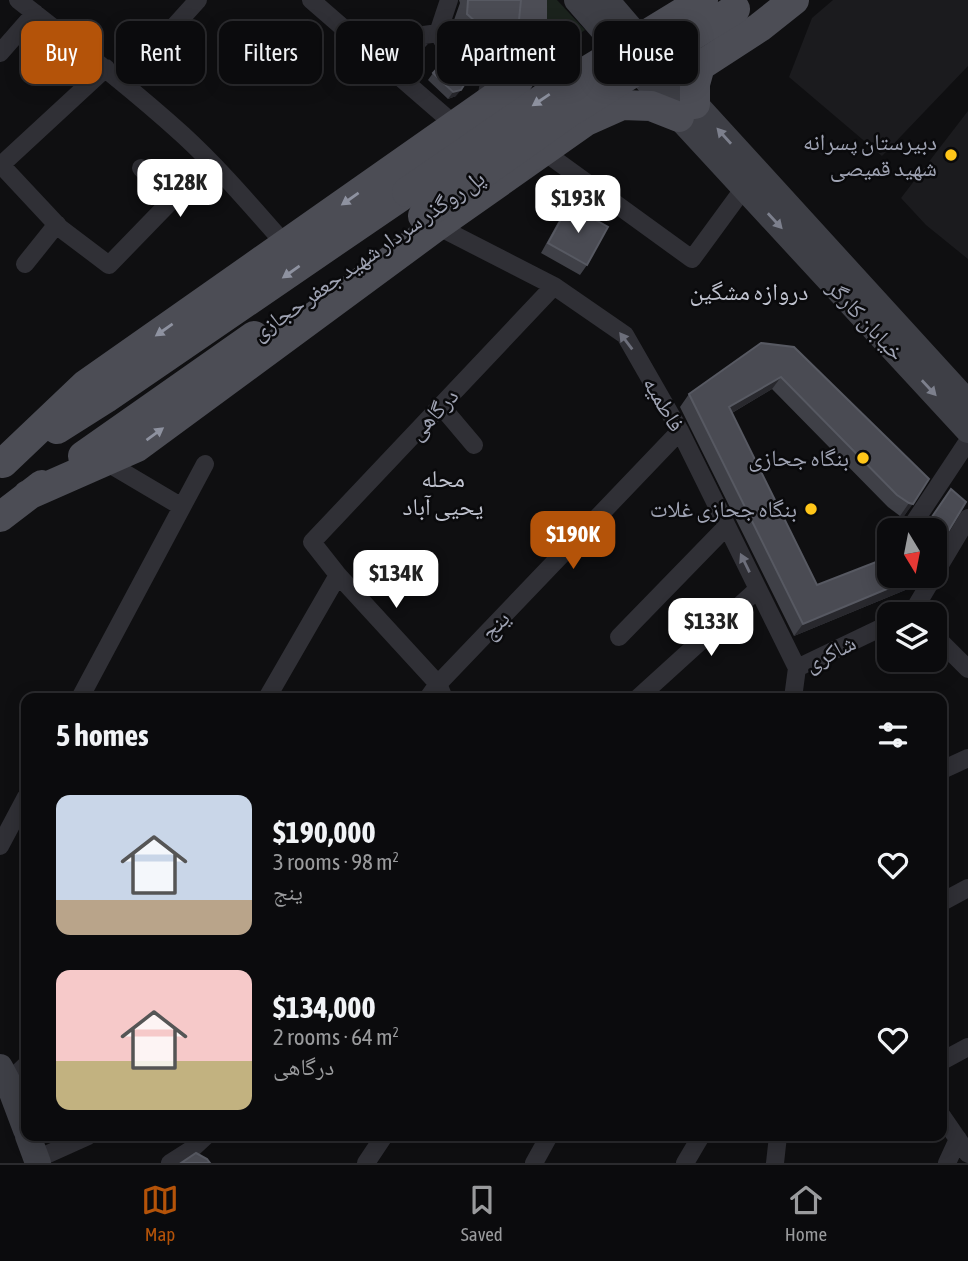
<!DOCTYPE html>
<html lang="en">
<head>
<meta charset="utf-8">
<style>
  :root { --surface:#0b0b0d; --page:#19191b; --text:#f1f3f6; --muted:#9a9b9d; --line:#2b2b2e; --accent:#b45309 }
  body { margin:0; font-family:"Asap Condensed","Noto Naskh Arabic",sans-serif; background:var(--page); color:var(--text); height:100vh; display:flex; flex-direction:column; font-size:26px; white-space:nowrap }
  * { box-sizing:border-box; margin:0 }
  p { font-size:23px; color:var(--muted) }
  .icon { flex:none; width:38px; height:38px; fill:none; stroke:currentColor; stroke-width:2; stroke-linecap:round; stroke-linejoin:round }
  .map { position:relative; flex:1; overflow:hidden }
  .side { position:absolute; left:21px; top:693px; width:926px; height:448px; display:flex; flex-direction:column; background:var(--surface); border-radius:14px; box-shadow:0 4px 18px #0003,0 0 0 2px var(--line) }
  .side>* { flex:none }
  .banner { position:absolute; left:21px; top:21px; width:928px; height:63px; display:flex; gap:14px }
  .needle { width:46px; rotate:170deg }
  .fabs { position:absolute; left:877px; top:518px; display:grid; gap:14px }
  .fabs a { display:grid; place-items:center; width:70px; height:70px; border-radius:14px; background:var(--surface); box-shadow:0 4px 18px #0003,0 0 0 2px var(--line); font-size:35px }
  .price { position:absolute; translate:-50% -60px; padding:0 16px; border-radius:14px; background:#fff; color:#222; font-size:23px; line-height:46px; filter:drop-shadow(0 2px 4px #0008) }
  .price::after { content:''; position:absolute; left:50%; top:42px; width:21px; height:16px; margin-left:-10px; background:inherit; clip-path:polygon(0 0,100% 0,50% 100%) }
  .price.selected { background:var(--accent); color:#fff }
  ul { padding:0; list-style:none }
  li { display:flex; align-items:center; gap:21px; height:175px; padding:0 35px }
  li span { display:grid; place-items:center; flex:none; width:196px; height:140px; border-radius:14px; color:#555 }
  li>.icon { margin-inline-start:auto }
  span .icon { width:84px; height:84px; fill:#fffc; stroke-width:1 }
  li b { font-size:30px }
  h2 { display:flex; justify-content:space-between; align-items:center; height:84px; padding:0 35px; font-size:30px }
  .chip { padding:0 24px; border-radius:14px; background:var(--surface); box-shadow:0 4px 18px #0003,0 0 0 2px var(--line); font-size:24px; line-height:63px }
  .chip.selected { background:var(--accent); color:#fff }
  .menu { display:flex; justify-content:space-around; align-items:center; height:98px; border-top:2px solid var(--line); background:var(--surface); font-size:19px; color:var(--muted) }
  .menu a { display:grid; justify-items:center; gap:4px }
  .menu .selected { color:var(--accent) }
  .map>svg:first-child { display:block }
</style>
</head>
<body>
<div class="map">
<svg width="968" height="1163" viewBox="0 0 968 1163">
  <rect width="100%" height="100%" fill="#0f0f11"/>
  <path fill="#1b1b1e" d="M833,0H968V66L882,156L789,77L812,18Z
    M968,111V259L926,225L901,198Z"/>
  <path fill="#1b231d" d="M546,0H557L585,30L548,56Z"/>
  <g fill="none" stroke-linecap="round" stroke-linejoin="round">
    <path stroke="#303036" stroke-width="18" d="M18,0C74,44 130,87 183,135C220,169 252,207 285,244
      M311,0L455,125
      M438,33L452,56L494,58L485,104
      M0,53L35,13
      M392,70L424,35L438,33L449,0
      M123,83L198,0
      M543,151L692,259L744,188
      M1,165L60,228L109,265L172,200L141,168
      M0,166L106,68
      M437,226L554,286L625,335L680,431L797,668
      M25,264L57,224
      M441,406L474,445
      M106,462L182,507
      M909,530L968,441
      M934,575L968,518
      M912,613L934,576
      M934,635L968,669
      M619,637L727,526
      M80,698L205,464
      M267,698L338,575
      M428,698L438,684L680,431
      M444,698L438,684L338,575L312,542L554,286
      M638,698L758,589
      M793,698L797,668L889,624
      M942,770L968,758
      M0,846L26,797
      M942,902L968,888
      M942,1061L968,1047
      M8,1082L26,1065
      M942,1116L968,1154
      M37,1159L88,1136
      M170,1163L192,1149L206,1136
      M366,1163L384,1136
      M534,1163L549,1136
      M685,1163L701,1136
      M775,1163L778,1136
      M947,1163L958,1139"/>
    <path stroke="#3e3f46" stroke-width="26" d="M577,0L679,117L968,430
      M606,0L695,104L968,403
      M0,1067L8,1082L26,1130
      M28,1136L38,1163"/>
    <path stroke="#4c4d55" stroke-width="30" d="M695,104V84L700,66L760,27L794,0
      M57,429L106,398L407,192
      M83,456L254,336
      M3,463L85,385L518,81C534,60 532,25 532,0
      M28,495L137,447L437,226L586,121L622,105L651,106L679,117
      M0,517L42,485"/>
    <path stroke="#4c4d55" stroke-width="30" d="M407,192L554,91L703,0
      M423,216L568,113L735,9"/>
  </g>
  <path fill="#3f4047" d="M459,0H521L507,38L465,41L455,32L454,20L460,3Z
    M433,73L456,96L448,99L428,80Z
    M569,205L587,265L580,275L541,253L562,215Z
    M761,343L929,479L904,516H900L888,507L772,389L732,413L817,585L915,586L794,636L680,407L689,394Z"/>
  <path fill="#28282d" d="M519,20L507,38L465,41L477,23Z
    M461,90L456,96L448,99L453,92Z
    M781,377L772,389L720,420L729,407Z
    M909,503L913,504L904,516H900Z
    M918,576H922L915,586L794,636L803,624Z"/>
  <path fill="#4a4b53" stroke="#575962" stroke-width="2" d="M468,0H521L519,20L477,23L467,14Z
    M447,58L474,69L461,90L453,92L433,73Z
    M569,205L608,227L587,265L548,243Z
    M761,343L794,347L929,479L913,504L909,503L897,495L781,377L729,407L817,585L889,557V576H918L803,624L689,394Z
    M951,489L966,502L934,555V530H923Z
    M196,1153L207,1159L210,1163H181Z"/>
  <defs><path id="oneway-solid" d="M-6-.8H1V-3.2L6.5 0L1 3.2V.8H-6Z" transform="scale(1.75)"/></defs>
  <g fill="#8e92a0">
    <use href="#oneway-solid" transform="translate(541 100) rotate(146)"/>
    <use href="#oneway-solid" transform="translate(350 199) rotate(145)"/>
    <use href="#oneway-solid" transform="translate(291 272) rotate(145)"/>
    <use href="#oneway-solid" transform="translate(164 330) rotate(145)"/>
    <use href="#oneway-solid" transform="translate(155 434) rotate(-36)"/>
  </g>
  <g fill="#7d808d">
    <use href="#oneway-solid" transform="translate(724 136) rotate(-132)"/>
    <use href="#oneway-solid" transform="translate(775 221) rotate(47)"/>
    <use href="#oneway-solid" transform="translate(929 388) rotate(47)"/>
  </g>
  <g fill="#6d6f7b">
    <use href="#oneway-solid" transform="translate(626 341) rotate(-127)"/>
    <use href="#oneway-solid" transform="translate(745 563) rotate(-116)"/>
  </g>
  <g fill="#ffc619" stroke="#0a0a0c" stroke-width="2.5">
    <circle cx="951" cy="155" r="7"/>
    <circle cx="863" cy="458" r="7"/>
    <circle cx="811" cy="509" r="7"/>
  </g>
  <g text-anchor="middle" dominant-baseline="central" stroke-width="5" stroke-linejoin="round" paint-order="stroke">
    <g font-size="23" fill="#9fa3b3" stroke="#0a0a0c" text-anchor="end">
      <text x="937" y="142">دبیرستان پسرانه<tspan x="937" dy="26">شهید قمیصی</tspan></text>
      <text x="849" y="458">بنگاه جحازی</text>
      <text x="797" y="509">بنگاه جحازی غلات</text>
    </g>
    <g font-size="23" fill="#9fa3b3" stroke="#0a0a0c">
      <text transform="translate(368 255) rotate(-35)">پل روگذر سردار شهید جعفر حجازی</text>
      <text transform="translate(866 320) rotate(47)">خیابان کارگر</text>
      <text transform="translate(664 404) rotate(60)">فاطمیه</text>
      <text transform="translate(433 414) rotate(-47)">درگاهی</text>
      <text transform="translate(495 625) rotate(-46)">ینج</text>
      <text transform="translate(830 653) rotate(-27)">شاکری</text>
    </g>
    <g font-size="24" fill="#c0c3cf" stroke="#0a0a0c">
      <text x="749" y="291">دروازه مشگین</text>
      <text x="443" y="478">محله<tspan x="443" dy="28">یحیی آباد</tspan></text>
    </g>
  </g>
</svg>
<div class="fabs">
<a><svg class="needle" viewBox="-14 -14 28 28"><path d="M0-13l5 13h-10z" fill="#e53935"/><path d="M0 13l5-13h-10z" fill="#9a9b9d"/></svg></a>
<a><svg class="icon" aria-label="layers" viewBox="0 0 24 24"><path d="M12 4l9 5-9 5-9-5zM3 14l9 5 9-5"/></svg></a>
</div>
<b class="price" style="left:180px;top:219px">$128K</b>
<b class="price" style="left:578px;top:235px">$193K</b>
<b class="price selected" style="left:573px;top:571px">$190K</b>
<b class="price" style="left:396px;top:610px">$134K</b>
<b class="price" style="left:711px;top:658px">$133K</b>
<div class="banner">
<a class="chip selected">Buy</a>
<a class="chip">Rent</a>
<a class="chip">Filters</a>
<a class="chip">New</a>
<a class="chip">Apartment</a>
<a class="chip">House</a>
</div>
<section class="side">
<h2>5 homes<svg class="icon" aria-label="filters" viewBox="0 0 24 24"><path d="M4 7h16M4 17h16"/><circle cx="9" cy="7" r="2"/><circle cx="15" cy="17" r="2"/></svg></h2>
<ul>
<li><span style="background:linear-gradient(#c9d6e8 75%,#b9a48a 0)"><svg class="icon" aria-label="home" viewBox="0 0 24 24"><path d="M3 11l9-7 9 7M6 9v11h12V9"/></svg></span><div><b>$190,000</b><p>3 rooms · 98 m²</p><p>ینج</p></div><svg class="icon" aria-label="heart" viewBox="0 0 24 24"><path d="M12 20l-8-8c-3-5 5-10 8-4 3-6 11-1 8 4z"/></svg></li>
<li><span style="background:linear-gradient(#f6c9c9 65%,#c2b280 0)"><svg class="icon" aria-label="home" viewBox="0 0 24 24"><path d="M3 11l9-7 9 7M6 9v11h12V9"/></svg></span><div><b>$134,000</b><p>2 rooms · 64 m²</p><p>درگاهی</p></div><svg class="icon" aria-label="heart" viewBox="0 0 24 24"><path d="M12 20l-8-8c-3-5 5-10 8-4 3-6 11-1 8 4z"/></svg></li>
</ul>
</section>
</div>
<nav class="menu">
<a class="selected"><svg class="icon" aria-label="map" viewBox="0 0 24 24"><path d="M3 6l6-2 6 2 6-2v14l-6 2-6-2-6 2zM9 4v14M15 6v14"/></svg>Map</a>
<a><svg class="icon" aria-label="saved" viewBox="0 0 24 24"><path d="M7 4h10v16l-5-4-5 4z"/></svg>Saved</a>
<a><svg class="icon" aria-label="home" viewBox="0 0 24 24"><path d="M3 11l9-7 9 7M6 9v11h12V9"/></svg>Home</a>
</nav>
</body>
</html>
